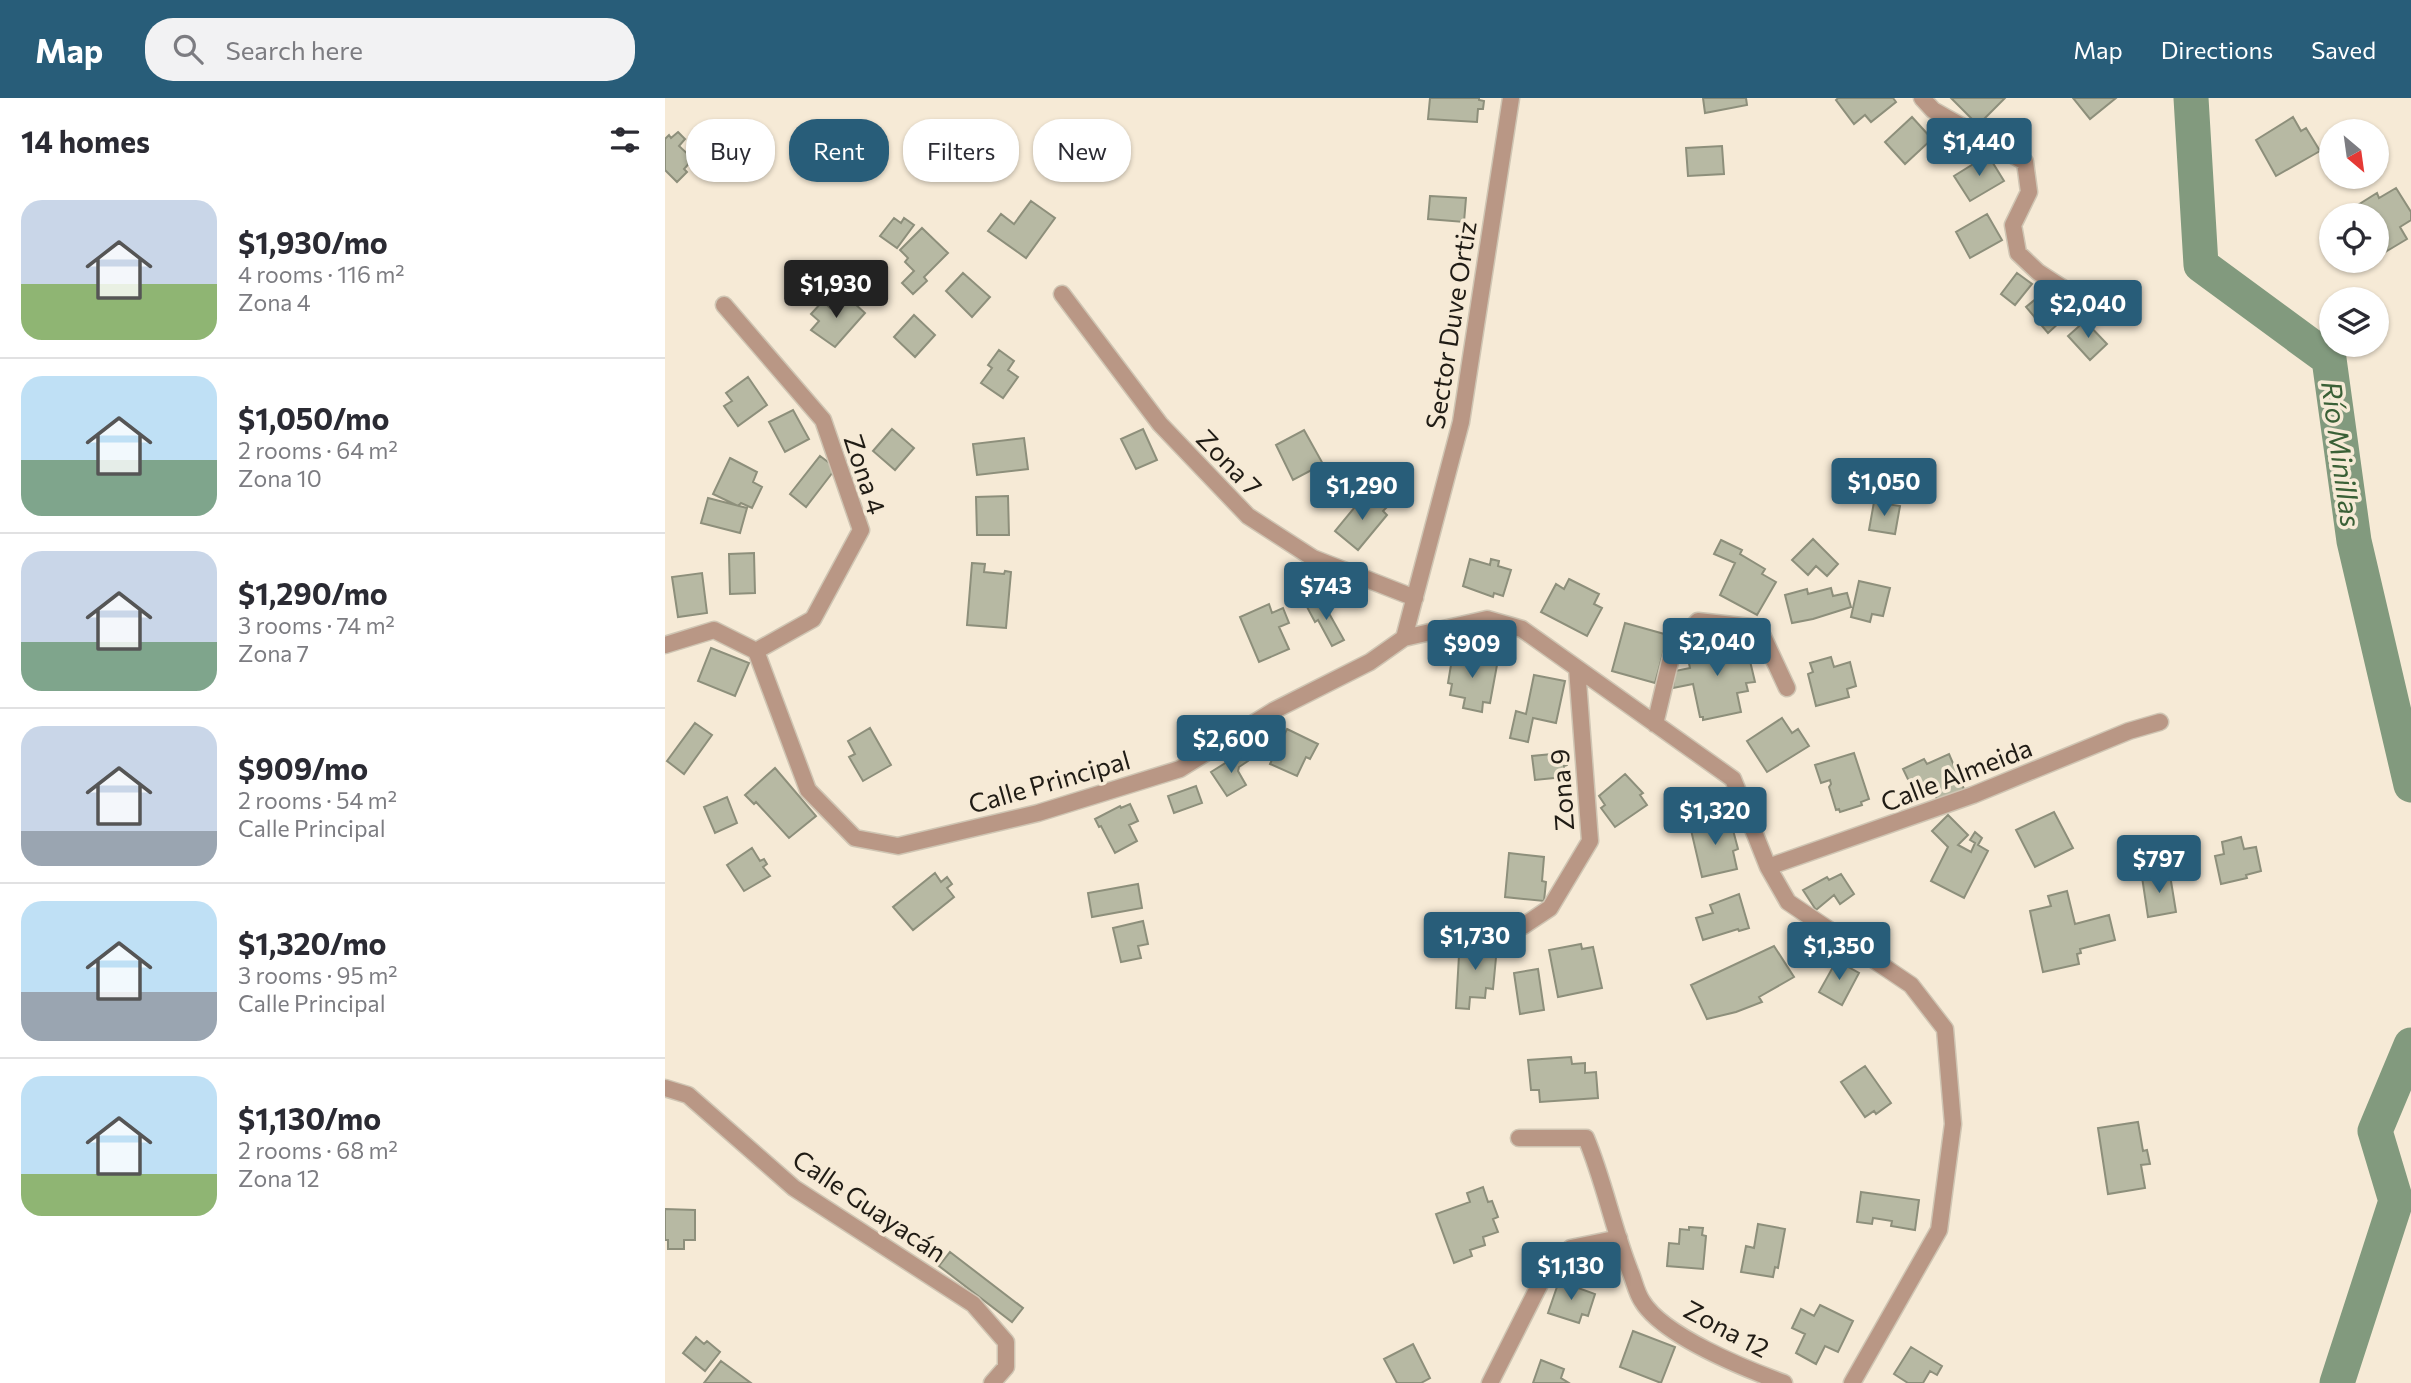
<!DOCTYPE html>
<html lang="en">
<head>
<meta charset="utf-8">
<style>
  :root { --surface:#fff; --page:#f2f2f3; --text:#2b2b33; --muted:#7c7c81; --line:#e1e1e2; --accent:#285d79 }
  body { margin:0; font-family:Commissioner,sans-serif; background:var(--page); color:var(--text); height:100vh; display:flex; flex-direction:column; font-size:26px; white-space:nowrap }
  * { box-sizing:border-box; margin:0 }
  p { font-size:23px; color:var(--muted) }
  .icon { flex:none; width:38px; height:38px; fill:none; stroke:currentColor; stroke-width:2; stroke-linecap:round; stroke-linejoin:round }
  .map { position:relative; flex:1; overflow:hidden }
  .sheet { display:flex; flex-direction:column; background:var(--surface); width:665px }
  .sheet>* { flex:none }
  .guide { position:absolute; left:21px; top:21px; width:665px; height:63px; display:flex; gap:14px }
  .needle { width:46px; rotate:151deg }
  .fabs { position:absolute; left:1654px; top:21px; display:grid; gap:14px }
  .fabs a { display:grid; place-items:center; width:70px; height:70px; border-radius:50%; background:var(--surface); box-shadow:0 2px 5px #0004; font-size:35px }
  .price { position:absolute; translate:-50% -60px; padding:0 16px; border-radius:7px; background:var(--accent); color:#fff; font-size:23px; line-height:46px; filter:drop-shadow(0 2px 4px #0008) }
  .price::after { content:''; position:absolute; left:50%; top:42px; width:21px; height:16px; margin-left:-10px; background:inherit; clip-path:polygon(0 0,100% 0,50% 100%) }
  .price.current { background:#222; color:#fff }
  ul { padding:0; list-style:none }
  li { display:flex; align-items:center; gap:21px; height:175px; padding:0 21px }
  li+li { border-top:2px solid var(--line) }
  li span { display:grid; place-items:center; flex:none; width:196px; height:140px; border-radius:21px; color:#555 }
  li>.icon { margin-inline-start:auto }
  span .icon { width:84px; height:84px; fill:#fffc; stroke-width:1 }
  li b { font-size:30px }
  h2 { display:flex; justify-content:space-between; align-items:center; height:84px; padding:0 21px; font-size:30px }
  .pill { padding:0 24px; border-radius:28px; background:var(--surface); box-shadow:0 2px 5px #0004; font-size:24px; line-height:63px }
  .pill.current { background:var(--accent); color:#fff }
  header { display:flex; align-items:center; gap:42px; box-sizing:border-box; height:98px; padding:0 35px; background:var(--accent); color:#fff }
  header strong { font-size:33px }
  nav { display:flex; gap:38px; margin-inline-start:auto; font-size:24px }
  .search { width:490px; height:63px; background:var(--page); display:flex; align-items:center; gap:18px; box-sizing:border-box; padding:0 24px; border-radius:28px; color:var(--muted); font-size:26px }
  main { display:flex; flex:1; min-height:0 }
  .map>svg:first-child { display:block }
</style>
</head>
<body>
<header>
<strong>Map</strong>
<div class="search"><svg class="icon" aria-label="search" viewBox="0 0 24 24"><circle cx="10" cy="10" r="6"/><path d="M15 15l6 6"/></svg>Search here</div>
<nav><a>Map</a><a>Directions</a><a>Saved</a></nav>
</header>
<main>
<section class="sheet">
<h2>14 homes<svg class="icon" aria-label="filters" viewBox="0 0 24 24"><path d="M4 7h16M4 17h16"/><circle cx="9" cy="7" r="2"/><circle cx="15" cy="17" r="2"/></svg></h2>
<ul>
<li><span style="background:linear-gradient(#c9d6e8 60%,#8fb573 0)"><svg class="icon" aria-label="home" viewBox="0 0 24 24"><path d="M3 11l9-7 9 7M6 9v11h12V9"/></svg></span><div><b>$1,930/mo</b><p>4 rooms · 116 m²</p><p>Zona 4</p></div></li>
<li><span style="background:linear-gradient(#bfe0f5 60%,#7fa58c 0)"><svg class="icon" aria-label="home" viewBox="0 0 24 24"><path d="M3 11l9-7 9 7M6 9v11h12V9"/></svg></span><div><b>$1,050/mo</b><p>2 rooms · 64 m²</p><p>Zona 10</p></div></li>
<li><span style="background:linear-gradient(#c9d6e8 65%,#7fa58c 0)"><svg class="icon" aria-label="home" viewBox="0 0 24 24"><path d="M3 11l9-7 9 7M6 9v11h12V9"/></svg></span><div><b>$1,290/mo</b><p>3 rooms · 74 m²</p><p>Zona 7</p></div></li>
<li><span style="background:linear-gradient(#c9d6e8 75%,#9aa5b1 0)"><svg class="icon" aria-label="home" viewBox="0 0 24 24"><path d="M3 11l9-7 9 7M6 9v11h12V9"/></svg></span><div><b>$909/mo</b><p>2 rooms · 54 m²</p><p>Calle Principal</p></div></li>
<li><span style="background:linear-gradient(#bfe0f5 65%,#9aa5b1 0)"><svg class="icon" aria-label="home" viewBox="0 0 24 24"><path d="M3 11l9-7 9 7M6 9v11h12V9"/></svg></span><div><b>$1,320/mo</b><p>3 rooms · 95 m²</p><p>Calle Principal</p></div></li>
<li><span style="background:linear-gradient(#bfe0f5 70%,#8fb573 0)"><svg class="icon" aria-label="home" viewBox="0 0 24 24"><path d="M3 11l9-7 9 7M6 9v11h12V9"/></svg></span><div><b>$1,130/mo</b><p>2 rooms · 68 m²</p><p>Zona 12</p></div></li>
</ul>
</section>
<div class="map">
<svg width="1746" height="1285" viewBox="0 0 1746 1285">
  <rect width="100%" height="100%" fill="#f6ead6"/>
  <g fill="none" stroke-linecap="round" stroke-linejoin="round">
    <path stroke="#829a7e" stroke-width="35" d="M1526,0L1536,167L1664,261L1689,443L1746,687
      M1672,1285L1731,1103L1710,1033L1746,947"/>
  </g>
  <path fill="#b7b9a3" stroke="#8d8f7b" stroke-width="2" d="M765,0H814V2L819,3L818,11H813L812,24L763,21Z
    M1038,0H1081L1082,7L1040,15Z
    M1173,0H1228L1231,4L1206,24L1200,17L1189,26L1171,2Z
    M1286,0H1340L1313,27Z
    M1408,0H1451L1425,21Z
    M1247,19L1267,41L1240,66L1220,44Z
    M1628,19L1636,33L1641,30L1655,53L1611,78L1591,42Z
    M13,34L20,41L14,48L28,61L19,71L22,74L12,84L0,72V41L4,37L6,40Z
    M56,34L90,57L78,76L43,53Z
    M1057,48L1059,76L1023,78L1021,50Z
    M1323,57L1339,83L1305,103L1289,78Z
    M1731,90L1746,114V122L1735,129L1742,141L1717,156L1712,148V130L1715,128L1712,117H1693L1688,110L1712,95L1714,100Z
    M765,98L801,100L799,124L763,121Z
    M366,103L390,120L361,160L323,133L336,116L349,126Z
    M1322,116L1337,142L1305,160L1291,134Z
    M229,120L236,125L239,120L249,127L232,150L215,138Z
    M257,130L283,155L259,179L262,183L248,196L237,185L249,173L240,164L243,160L235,152Z
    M298,175L325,199L307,219L281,193Z
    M1352,175L1367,186L1350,207L1336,196Z
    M1384,190L1401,210L1391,219L1395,224L1383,235L1361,209Z
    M178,195L200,215L170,249L146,232L154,223L146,216L158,203L165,210Z
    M249,217L270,237L250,259L229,239Z
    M1420,223L1442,246L1425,262L1403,238Z
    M334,252L349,263L343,272L353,279L338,300L316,285L327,270L323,267Z
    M83,279L102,307L73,328L59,308L67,303L61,295Z
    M128,312L144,341L120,354L104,324Z
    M227,331L249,350L230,372L208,353Z
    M478,331L492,362L471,371L456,341Z
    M639,332L658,366L628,382L611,347Z
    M359,340L363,371L312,377L308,346Z
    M155,358L171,370L141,409L125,396Z
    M65,360L92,374L88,384L97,389L87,410L76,405L73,408L48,396Z
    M343,398L344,437H312L311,399Z
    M699,398L710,407L713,404L721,410L718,413L722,417L693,452L670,433Z
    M43,400L82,410L75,435L36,425Z
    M1209,404L1235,408L1230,436L1204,432Z
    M1148,441L1173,466L1162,478L1151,468L1143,477L1127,462Z
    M1056,442L1077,452L1075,456L1100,471L1097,476L1111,484L1092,517L1055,497L1070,465L1049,456Z
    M89,455L90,495L65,496L64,456Z
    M805,461L825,467L826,461L834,463L833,468L846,472L838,498L829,495L828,499L798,488Z
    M307,465L320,466L319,474L339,476L340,473L346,474L341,530L302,527Z
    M37,475L42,515L13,519L7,479Z
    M904,481L934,496L929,506L937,510L922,538L876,514L891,486L899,491Z
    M1194,483L1225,490L1218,518L1207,516L1205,524L1186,519Z
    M1166,490L1168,498L1182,495L1186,509L1148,521L1127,525L1120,497L1142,491L1143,496Z
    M656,501L679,542L667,548L653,522L650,524L642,509Z
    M604,506L607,515L618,510L624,525L614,529L624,551L594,564L575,519Z
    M960,525L1003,537L990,585L947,573Z
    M1080,542L1090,584L1081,585L1083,593L1072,595L1076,614L1038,622V619H1035L1028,586L1008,590L1010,573L1025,570L1021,552Z
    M46,550L84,565L70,598L33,583Z
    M788,555L822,561L821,565L832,567L825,605L818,604L817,614L798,610L800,600L785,597L787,586L783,585Z
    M1166,559L1169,569L1185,564L1191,588L1182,591L1184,599L1151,608L1143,576L1148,574L1145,565Z
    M869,577L900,583L891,625L868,620L863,644L845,640L851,613L861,616Z
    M1117,620L1127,635L1133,631L1144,648L1102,674L1082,643Z
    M30,625L47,637L19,676L2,663Z
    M205,630L226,667L198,683L184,659L190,656L183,643Z
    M622,631L653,646L645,661L641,659L632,678L605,666Z
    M578,654L583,663L574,669L573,673L581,687L562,698L546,674Z
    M898,655L901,656L902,667L899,668V679L870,682L867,658Z
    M1189,655L1204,701L1196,704L1197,707L1175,714L1174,711L1171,712L1164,689L1166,686L1165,682L1156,685L1150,667Z
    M1284,656L1299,691L1273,703L1269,695L1253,702L1238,671L1259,661L1262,666Z
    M110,670L151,718L124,740L91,704L89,706L80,697Z
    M960,676L978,695L975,697L982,707L950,729L936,710L940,707L934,698Z
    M531,688L537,705L509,715L503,698Z
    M62,699L72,725L50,735L39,709Z
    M465,706L473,723L464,727L472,743L450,755L436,728L434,729L430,721L455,708L456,710Z
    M1389,714L1408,750L1370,769L1351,732Z
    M1283,717L1303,737L1293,747L1306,754L1310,745L1305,742L1310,734L1317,740L1313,747L1323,753L1299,800L1266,783L1283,749L1267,733Z
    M1064,719L1065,732H1068L1073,751L1068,753L1072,771L1037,779L1026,732L1043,728L1042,724Z
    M1576,739L1579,751L1591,749L1596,773L1581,777L1582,780L1556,786L1550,758L1559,756L1557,744Z
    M87,750L95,763L99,761L102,766L98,769L105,778L79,793L62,767Z
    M844,755L879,759L877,783L881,784L879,803L840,799Z
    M270,775L276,784L282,779L287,786L282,790L289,799L248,832L228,809Z
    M1176,776L1189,796L1175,806L1169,797L1151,812L1138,792L1162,779L1164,782Z
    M1492,777V779L1505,777L1511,814L1483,819L1477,779Z
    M473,786L477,810L427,819L423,795Z
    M1402,793L1410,826L1444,817L1450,842L1415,851L1416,855L1412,856L1414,866L1378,874L1365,813L1386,808L1383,798Z
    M1074,796L1084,830L1074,833L1073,831L1038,842L1031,820L1048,815L1045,807Z
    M478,823L483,846L473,848L476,860L456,864L448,830Z
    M792,845L832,849L828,891L821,890L820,900L805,899L804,911L791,910L794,857L791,856Z
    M916,846L917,851L928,849L937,890L893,899L884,852Z
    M1109,848L1129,879L1094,899L1097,904L1071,914L1042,921L1026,887Z
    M1169,861L1194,875L1177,907L1154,894L1168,869L1166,868Z
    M873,871L879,912L855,916L849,875Z
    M906,959L907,966L920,965V975L931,974L933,1000L875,1004L874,992H866L863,962Z
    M1200,968L1226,1005L1211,1016L1209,1013L1200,1019L1176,984Z
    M1473,1024L1478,1053L1482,1052L1485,1066L1476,1067L1480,1090L1443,1096L1433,1030Z
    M818,1089L823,1104L827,1103L833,1119L828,1121L833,1134L818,1139L820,1147L805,1152L807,1158L789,1165L771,1116L805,1104L802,1095Z
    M1196,1094L1254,1102L1250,1132L1226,1128L1227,1123L1208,1120L1207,1126L1192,1124Z
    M0,1111L30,1112V1142H19V1151H3V1142H0Z
    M1093,1126L1120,1131L1113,1170L1110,1169L1108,1179L1076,1174L1081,1148L1089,1150Z
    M1024,1129L1038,1130L1037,1137L1041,1138L1038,1171L1002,1168L1004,1145L1014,1146L1015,1131L1024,1132Z
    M285,1154L358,1210L347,1224L274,1168Z
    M894,1183L930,1196L923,1218L917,1216L914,1225L883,1215Z
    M1155,1207L1188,1223L1173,1254L1160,1248L1151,1266L1131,1255L1140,1236L1127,1230L1136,1211L1149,1218Z
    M968,1233L1010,1249L996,1285L955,1269Z
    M31,1239L39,1246L42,1243L55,1254L40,1273L18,1255Z
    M748,1246L765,1280L756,1285H732L719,1261Z
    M1246,1249L1277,1268L1272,1277L1265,1273L1258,1285H1243L1229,1276Z
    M876,1262L899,1271L896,1280L904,1285H868Z
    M56,1263L86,1285H39Z"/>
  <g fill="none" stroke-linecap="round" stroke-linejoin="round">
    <defs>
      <path id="street" d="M1257,0L1268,12L1360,64L1364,94L1348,127L1353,155L1373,174L1433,213
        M397,196L495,326L583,418L648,460L750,500
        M59,207L158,322L196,432L148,521L91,553
        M739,540L796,324L846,0
        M0,547L49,532L91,553L143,692L190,740L233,748L373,715L515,671L608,613L705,564L739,540L822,521L857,531L1068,681L1103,769L1123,804L1246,887L1280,931L1288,1026L1274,1132L1187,1285
        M990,626L1008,551L1033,523L1094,530L1122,590
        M1103,769L1308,697L1464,633L1495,624
        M858,828L885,810L925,743L912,570
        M0,990L23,997L129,1090L308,1206L341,1244V1269L327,1285
        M854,1040H921C939,1083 948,1130 965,1173C969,1182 971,1194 977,1203C998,1238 1081,1271 1119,1285
        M825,1285L882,1172L906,1150L954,1140"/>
    </defs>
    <use href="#street" stroke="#cfc5b3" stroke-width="19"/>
    <use href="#street" stroke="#b99785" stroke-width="16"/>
  </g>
  <g text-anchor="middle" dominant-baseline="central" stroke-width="7" stroke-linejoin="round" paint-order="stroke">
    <g font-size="26" fill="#201c15" stroke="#f6ead6">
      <text transform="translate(785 227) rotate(-81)">Sector Duve Ortiz</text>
      <text transform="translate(565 364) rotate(46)">Zona 7</text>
      <text transform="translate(201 376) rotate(72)">Zona 4</text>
      <text transform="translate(1291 676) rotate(-21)">Calle Almeida</text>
      <text transform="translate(384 683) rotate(-16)">Calle Principal</text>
      <text transform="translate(896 692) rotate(-94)">Zona 9</text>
      <text transform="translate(205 1107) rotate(34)">Calle Guayacán</text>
      <text transform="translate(1062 1230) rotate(28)">Zona 12</text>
    </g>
    <g font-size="28" font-style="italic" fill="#3a6036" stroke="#f6ead6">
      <text transform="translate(1677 356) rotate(82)">Río Minillas</text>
    </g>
  </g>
</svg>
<div class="fabs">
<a><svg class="needle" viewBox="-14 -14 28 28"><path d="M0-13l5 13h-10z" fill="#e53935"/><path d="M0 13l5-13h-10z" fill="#7c7c81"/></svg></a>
<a><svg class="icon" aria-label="locate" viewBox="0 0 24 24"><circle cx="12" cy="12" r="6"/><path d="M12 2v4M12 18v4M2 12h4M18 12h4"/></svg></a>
<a><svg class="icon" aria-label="layers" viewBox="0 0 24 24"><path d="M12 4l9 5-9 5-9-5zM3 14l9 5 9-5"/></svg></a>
</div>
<b class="price" style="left:1314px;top:80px">$1,440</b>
<b class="price current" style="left:171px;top:222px">$1,930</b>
<b class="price" style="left:1423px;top:242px">$2,040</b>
<b class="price" style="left:1219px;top:420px">$1,050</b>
<b class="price" style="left:697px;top:424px">$1,290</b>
<b class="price" style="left:661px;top:524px">$743</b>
<b class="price" style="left:1052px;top:580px">$2,040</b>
<b class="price" style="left:807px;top:582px">$909</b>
<b class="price" style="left:566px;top:677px">$2,600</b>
<b class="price" style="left:1050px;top:749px">$1,320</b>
<b class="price" style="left:1494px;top:797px">$797</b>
<b class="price" style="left:810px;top:874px">$1,730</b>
<b class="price" style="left:1174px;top:884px">$1,350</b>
<b class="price" style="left:906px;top:1204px">$1,130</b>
<div class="guide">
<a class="pill">Buy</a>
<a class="pill current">Rent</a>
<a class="pill">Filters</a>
<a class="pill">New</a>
</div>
</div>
</main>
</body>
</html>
